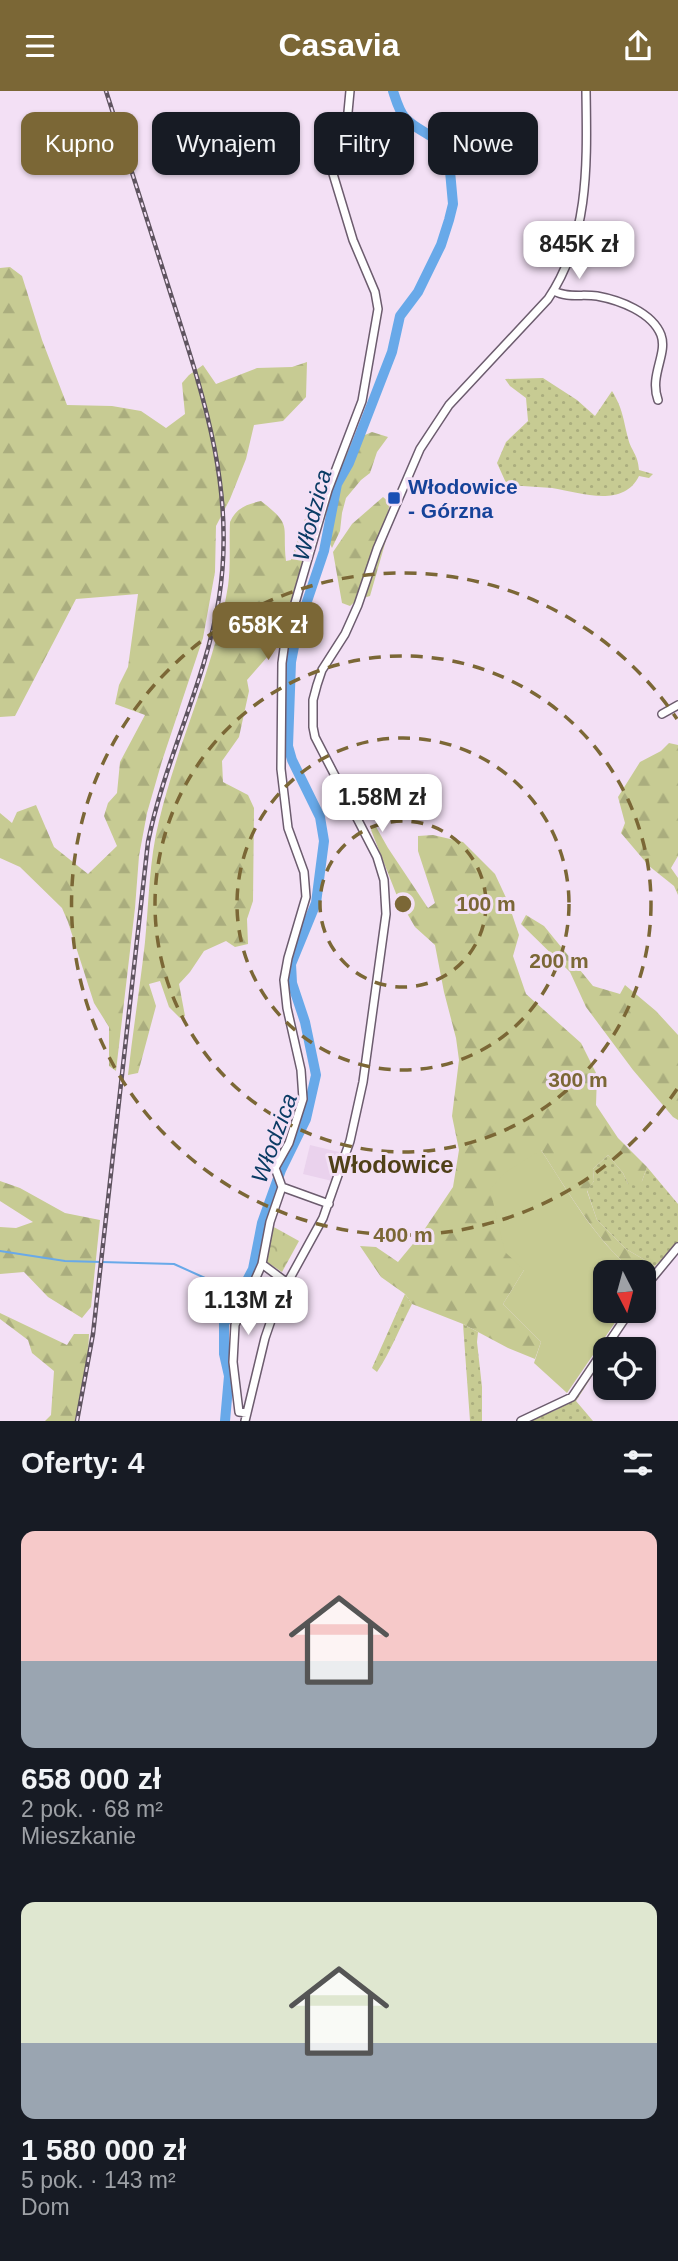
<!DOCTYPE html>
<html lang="pl">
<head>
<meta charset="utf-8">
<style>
  :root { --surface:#171b24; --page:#242831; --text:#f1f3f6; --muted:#9ea1a6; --accent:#7b6736 }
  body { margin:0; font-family:Arial,sans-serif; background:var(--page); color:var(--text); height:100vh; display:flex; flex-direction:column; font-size:26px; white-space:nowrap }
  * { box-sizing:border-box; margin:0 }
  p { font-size:23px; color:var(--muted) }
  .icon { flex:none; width:38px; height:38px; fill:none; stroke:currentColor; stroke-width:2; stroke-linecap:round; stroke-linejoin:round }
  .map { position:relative; height:1330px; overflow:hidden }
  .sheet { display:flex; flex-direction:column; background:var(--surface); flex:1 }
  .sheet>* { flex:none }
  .top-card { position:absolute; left:21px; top:21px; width:637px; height:63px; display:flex; gap:14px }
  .needle { width:46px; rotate:174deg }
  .buttons { position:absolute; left:593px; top:1169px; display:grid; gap:14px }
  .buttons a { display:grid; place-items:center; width:63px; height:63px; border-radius:14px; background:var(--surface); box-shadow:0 2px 5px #0004; font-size:35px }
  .price { position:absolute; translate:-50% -60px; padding:0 16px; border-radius:14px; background:#fff; color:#222; font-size:23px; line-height:46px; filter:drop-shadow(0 2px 4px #0008) }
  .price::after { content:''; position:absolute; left:50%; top:42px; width:21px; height:16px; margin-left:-10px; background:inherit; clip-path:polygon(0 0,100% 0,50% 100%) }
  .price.selected { background:var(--accent); color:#fff }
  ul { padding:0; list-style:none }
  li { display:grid; align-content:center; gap:14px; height:371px; padding:0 21px }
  li span { display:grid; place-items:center; height:217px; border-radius:14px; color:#555 }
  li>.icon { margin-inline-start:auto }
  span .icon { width:126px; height:126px; fill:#fffc; stroke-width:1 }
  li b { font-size:30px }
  h2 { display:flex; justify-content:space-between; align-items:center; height:84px; padding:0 21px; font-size:30px }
  .chip { padding:0 24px; border-radius:14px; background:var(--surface); box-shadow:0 2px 5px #0004; font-size:24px; line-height:63px }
  .chip.selected { background:var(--accent); color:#fff }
  header { display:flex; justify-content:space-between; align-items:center; height:91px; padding:0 21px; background:var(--accent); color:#fff; font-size:32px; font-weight:600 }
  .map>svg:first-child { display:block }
</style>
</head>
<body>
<header><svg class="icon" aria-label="menu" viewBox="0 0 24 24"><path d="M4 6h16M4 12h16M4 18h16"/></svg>Casavia<svg class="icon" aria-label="share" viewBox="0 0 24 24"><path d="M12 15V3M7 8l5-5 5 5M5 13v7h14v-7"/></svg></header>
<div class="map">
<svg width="678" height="1330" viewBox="0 0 678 1330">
  <defs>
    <pattern id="grass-dots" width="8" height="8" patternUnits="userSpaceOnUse" patternTransform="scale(1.75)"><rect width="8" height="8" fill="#c7cb93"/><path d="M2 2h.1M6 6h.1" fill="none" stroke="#aaad7e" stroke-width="1.8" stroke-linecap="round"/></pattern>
    <pattern id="forest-firs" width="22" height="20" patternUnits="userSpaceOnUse" patternTransform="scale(1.75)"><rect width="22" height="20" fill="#c7cb93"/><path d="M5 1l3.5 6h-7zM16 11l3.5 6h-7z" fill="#aaad7e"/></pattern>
    <pattern id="park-crowns" width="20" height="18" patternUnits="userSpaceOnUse" patternTransform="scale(1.75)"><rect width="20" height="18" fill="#c7cb93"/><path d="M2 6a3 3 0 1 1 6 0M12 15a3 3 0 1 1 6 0" fill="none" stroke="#aaad7e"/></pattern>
  </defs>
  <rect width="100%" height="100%" fill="#f3e0f5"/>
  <path fill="#ead2ed" d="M310,1054L339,1061L332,1090L303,1083Z"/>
  <path fill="url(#grass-dots)" d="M543,287L577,309L595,325L612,300C623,318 623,328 628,347C631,360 638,363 639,379L653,383L649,387L639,385C623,418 579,401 552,397C537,396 522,395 507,394L497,372L506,351L528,330L526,307L510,295L505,288Z
    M608,1064L623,1082L628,1093L642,1090L647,1076L678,1113V1153L655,1175L626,1158L597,1129L587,1099L594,1090L593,1078Z
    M405,1203L412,1213C400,1236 391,1260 377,1281L372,1277Z
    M463,1233L478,1241L477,1251L482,1296V1330H470Z
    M605,1260V1265L576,1310L593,1330H526L556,1319L573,1309Z"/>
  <path fill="url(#forest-firs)" d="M10,176L22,185L42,249L67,314L112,315L141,320L166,337L185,323L182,292L189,284L203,274L216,293L257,277L292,276L307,271L306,306L283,330L254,334L246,368L230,408L216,435L215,481L203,547L162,670L147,722L139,765L135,817L116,980L109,975V936L94,912L68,831L62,817L20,776L0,767V722L12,732L17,721L36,714L54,756L88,783L117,755L104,725L108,712L117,702L120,671L145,624L115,613L119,594L128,576L138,503L76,508L15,625L0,626V177Z
    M372,341L388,346L377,361L370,382L361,389L346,407L342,422L340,440L332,457L330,453L338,383L353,349Z
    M383,406L390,412L385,432L386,449L370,505L357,509L350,515L342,512L333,461L352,433Z
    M261,410C293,435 282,433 286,470L291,469L309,416L314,414L318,420L283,548L247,589L249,600L239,646L222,670L223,691L248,704L254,717L253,810L247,828L248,853L235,856L226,850L204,860L190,881L179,893L185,925L180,927L169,916L160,890L149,893L156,915L138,982L128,984C133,939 140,896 145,851C149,811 149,769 159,730C178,650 215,576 228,495C231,474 229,452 230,431C236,417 247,413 261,410Z
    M669,652L678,654V765L671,777L678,787V804L674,795L649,775L621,742L625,732L618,706L640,671L661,660Z
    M375,734L388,757L428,817L435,812L418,760V745L433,744L463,751L495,783L508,811L519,844L513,865L526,903L581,952L597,984L596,1014L618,1047L647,1076L642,1090L637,1095L628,1093L623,1082L608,1064L593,1078L594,1090L587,1100L597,1129L626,1158L655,1175L644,1192V1181H634C595,1148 569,1102 541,1059L524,1179L503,1213L541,1251L535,1268L508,1257L463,1233L412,1213L405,1203L381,1186L360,1155L376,1156L398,1171L422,1142L453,1096L459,1059L452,1025L459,969L456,947L444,901L435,854L415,836L397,805L371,739Z
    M526,824L544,835L593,895L620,903L625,894L656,920L678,944V1029L673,1026L633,979L586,916L570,881L521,833Z
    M0,1090L20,1097L65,1122L100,1129L91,1216L82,1227L48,1206L24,1181L0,1183V1136L16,1137L33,1131L0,1110Z
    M0,1222L67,1254L74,1243H89L88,1264L75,1330H45L51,1324L54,1280L32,1262L28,1249L0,1228Z"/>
  <path fill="url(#park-crowns)" d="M272,1135L299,1150L282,1181L267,1171L265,1166Z"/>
  <path fill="#c7cb93" d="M541,1059C569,1102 594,1147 634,1181H606V1220H623L567,1302L534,1272L541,1251L503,1213L524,1179L505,1161L490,1098L506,1081Z"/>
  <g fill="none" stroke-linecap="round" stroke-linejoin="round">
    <path stroke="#68a9e9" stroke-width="2" d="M0,1160L65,1170L174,1173L205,1187L228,1204L237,1206"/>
    <path stroke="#68a9e9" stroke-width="10" d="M225,1330L229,1285L224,1263V1233L253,1178L262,1132L281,1079L306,1028L316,984L305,931L292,892L291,873L316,812L324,750L320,726L292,669L288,655L291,571L297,540L324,460L337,393L349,372L392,261L400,225L418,201L441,154L449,129L453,113L448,58C434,44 416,39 405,27C399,20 396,9 393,0"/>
    <defs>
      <path id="minor" d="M554,200C566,207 583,203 597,205C619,209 652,221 661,244C668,263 649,284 658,309
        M662,623L678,614
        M329,1113L282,1096L275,1077L289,1052L303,1008L301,979L287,917L284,889L288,867L306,806L304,781L288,737L281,678L282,572L286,543L328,399L362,310L378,218L375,201L353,149L327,63L328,60L340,57L345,53L350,0
        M262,1173L286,1191
        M644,1197L678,1156
        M247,1322L239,1321L233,1271L235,1234L262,1173L270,1131L282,1096
        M245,1330L265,1247L278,1209L323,1127L350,1050L363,991L386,823L384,789L377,766L315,646L313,636V609L317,594L322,579L345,543L358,514L377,458L420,358L449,314L548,208C590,146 587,71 586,0
        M521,1330L572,1306L630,1220"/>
    </defs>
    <use href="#minor" stroke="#6c5c6e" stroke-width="10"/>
    <use href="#minor" stroke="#fff" stroke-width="7"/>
    <defs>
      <path id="rail" d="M77,1330L93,1243L148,751C165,667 206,591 219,507C236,401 204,306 172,207C150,138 128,69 106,0"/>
    </defs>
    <use href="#rail" stroke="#5f5460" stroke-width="4.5"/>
    <use href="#rail" stroke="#f3e0f5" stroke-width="2" stroke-dasharray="5" stroke-linecap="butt"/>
  </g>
  <g fill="none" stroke="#7b6736" stroke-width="3.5" stroke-dasharray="12 9">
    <circle cx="403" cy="813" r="83"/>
    <circle cx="403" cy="813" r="166"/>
    <circle cx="403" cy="813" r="248"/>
    <path d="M677 998A331 331 0 1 1 677 628"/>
  </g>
  <rect fill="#1a4fb4" stroke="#f3e0f5" stroke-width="2.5" x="387" y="400" width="14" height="14" rx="3.5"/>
  <g text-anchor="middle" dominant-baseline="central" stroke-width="6" stroke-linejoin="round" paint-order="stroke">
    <g font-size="21" font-weight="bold" fill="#164399" stroke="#f3e0f5" text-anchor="start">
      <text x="408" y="395">Włodowice<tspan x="408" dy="24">- Górzna</tspan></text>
    </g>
    <g font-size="23" font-style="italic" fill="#0a3b64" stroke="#f3e0f5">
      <text transform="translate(312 424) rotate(-75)">Włodzica</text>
      <text transform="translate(274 1047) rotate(-70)">Włodzica</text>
    </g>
    <g font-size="24" font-weight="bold" fill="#4f4018" stroke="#f3e0f5">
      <text x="391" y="1073">Włodowice</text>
    </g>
  </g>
  <circle cx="403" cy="813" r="10" fill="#7b6736" stroke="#f3e0f5" stroke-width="3.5"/>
  <g font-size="21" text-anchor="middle" font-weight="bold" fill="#7b6736" stroke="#f3e0f5" stroke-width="6" stroke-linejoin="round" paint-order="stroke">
    <text x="486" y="820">100 m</text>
    <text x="559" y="877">200 m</text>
    <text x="578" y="996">300 m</text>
    <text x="403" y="1151">400 m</text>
  </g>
</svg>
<div class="buttons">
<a><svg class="needle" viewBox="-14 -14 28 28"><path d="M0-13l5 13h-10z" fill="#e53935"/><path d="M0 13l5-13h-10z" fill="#9ea1a6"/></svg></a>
<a><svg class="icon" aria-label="locate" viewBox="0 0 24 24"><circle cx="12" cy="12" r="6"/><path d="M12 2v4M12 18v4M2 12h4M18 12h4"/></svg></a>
</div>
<b class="price" style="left:579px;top:190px">845K zł</b>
<b class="price selected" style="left:268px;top:571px">658K zł</b>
<b class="price" style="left:382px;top:743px">1.58M zł</b>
<b class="price" style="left:248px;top:1246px">1.13M zł</b>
<div class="top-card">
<a class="chip selected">Kupno</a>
<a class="chip">Wynajem</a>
<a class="chip">Filtry</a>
<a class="chip">Nowe</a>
</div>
</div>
<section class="sheet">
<h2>Oferty: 4<svg class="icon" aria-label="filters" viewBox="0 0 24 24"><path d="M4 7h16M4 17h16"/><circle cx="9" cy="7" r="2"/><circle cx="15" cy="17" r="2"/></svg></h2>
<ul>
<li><span style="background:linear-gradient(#f6c9c9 60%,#9aa5b1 0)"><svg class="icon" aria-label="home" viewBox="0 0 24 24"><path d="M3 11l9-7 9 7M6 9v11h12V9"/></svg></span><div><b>658 000 zł</b><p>2 pok. · 68 m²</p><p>Mieszkanie</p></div></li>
<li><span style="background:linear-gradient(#dfe7d0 65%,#9aa5b1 0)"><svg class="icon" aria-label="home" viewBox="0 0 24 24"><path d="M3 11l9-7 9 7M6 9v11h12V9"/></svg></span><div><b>1 580 000 zł</b><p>5 pok. · 143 m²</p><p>Dom</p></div></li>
</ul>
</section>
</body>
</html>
